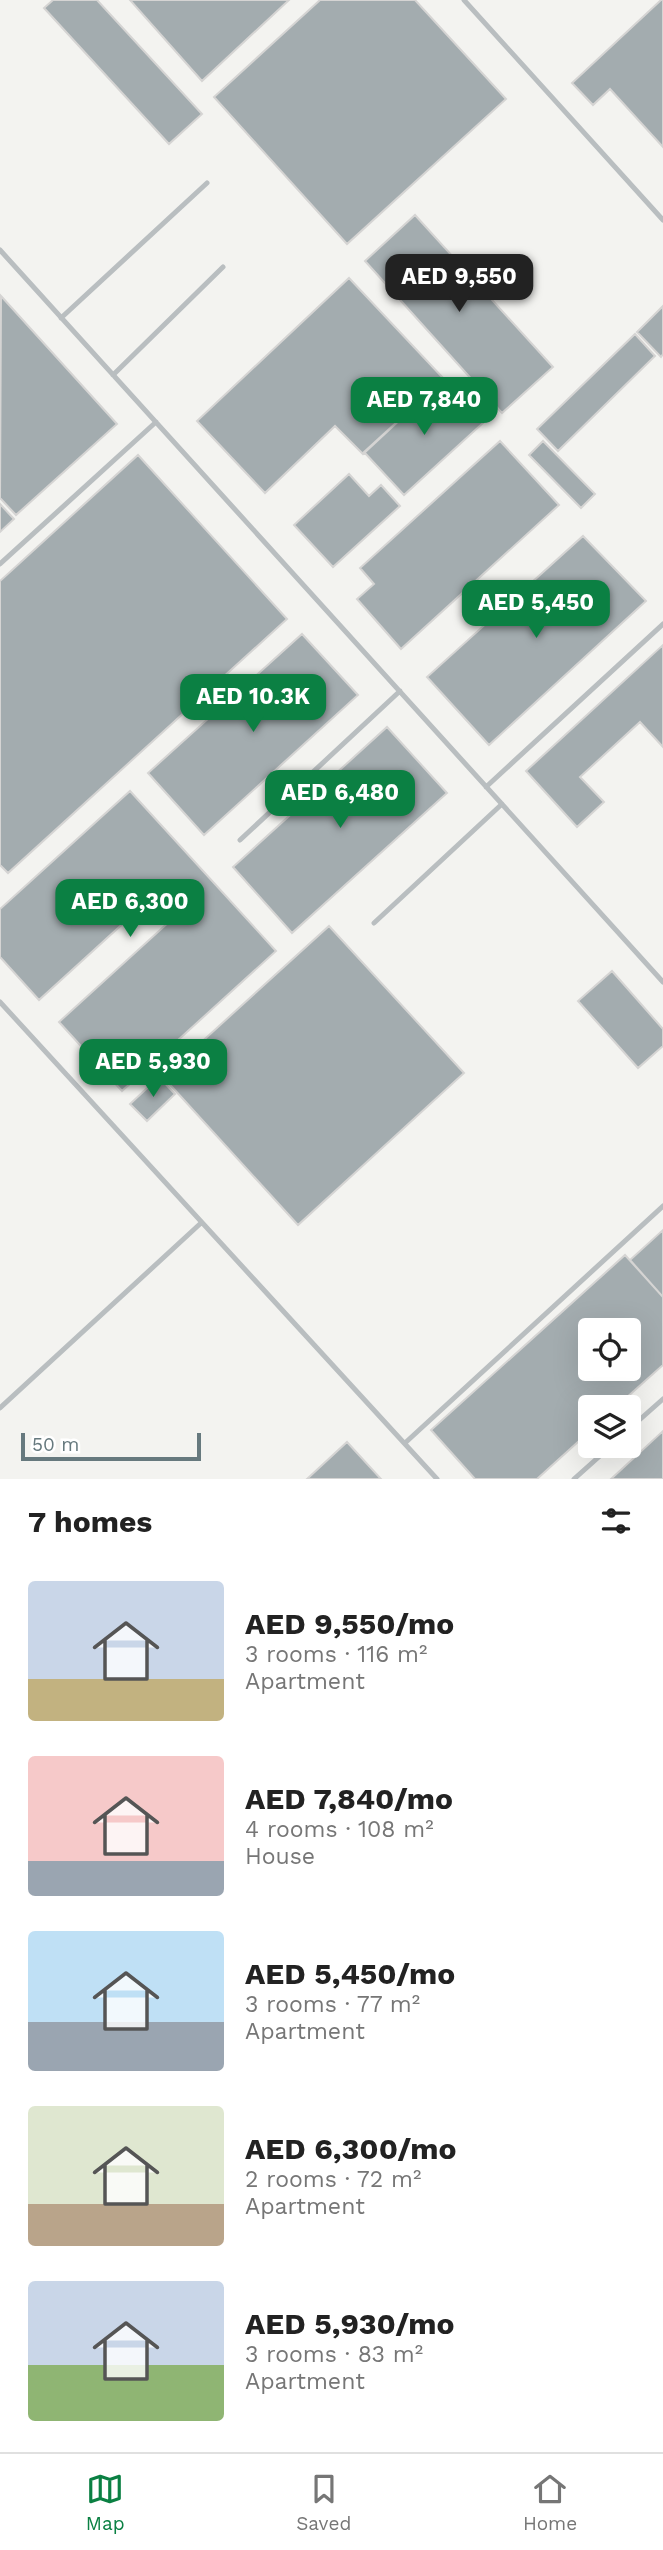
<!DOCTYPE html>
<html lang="en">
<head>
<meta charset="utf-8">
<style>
  :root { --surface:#fff; --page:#f2f2f2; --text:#222; --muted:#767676; --line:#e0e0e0; --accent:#0b8043 }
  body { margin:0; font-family:"Work Sans",sans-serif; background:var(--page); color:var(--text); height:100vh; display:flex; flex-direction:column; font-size:26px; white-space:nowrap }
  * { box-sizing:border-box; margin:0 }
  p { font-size:23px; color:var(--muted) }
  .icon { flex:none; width:38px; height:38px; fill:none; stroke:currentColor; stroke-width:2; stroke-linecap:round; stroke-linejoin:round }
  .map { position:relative; height:1479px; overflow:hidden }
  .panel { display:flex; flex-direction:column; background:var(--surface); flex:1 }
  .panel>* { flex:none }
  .controls { position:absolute; left:578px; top:1318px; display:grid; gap:14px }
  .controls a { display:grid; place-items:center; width:63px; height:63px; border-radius:7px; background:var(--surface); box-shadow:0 7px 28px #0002; font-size:35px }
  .scale { position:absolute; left:21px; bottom:18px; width:180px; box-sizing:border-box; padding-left:7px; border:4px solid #66797e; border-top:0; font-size:19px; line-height:24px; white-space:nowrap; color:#66797e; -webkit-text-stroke:5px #fff; paint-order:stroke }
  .price { position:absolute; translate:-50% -60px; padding:0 16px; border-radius:14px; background:var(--accent); color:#fff; font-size:23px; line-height:46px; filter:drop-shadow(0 2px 4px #0008) }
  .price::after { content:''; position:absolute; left:50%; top:42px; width:21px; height:16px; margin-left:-10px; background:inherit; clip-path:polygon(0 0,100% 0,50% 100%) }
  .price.active { background:#222; color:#fff }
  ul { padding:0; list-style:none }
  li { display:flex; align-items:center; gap:21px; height:175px; padding:0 28px }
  li span { display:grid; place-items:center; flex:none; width:196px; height:140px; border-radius:7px; color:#555 }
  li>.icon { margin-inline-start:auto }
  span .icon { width:84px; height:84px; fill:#fffc; stroke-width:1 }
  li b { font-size:30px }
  h2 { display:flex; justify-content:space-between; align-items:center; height:84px; padding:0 28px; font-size:30px }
  .menu { display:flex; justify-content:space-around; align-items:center; height:98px; border-top:2px solid var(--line); background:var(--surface); font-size:19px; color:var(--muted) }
  .menu a { display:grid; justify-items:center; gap:4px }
  .menu .active { color:var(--accent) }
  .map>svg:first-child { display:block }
</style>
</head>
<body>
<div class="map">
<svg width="663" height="1479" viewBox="0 0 663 1479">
  <rect width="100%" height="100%" fill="#f3f3f0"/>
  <path fill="#a3acaf" stroke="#d5d4d3" stroke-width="2" fill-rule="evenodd" d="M53,0H97L202,114L169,144L44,8Z
    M130,0H289L202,81Z
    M320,0H415L506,99L347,244L214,97Z
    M661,0H663V147L610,89L593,105L572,83Z
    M415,215L553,367L502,413L365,261Z
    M349,278L444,379L363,454L335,426L265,493L197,421Z
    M1,296L117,424L16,515L0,498Z
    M663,306V354L661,357L637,332Z
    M635,334L655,356L558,451L537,429Z
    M444,379L483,423L404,495L364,452Z
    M500,441L559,505L401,649L357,599L374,584L360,568Z
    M543,441L595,494L581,508L529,455Z
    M138,455L287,619L8,873L0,865V581Z
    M349,474L369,496L381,485L400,506L333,567L294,525Z
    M0,504L14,519L0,532Z
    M583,536L646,601L489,745L427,677Z
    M302,634L358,695L204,835L148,773Z
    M663,645V747L640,722L580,777L604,802L577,827L526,771Z
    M387,727L447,793L292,933L233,867Z
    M130,791L276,951L122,1091L59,1022L181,911L161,889L39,1000L0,957V909Z
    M329,926L464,1073L298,1225L163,1077Z
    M612,971L663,1029V1046L638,1068L578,1001Z
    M159,1077L175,1094L147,1121L130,1104Z
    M663,1230V1297L630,1260Z
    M625,1255L663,1297V1365L616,1407H590V1431L537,1479H475L431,1430ZM590,1330H628V1368H590Z
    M663,1431V1479H611Z
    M347,1442L381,1479H307Z"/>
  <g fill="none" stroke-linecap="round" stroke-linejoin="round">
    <path stroke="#b9bec0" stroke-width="5" d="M464,0L663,220
      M0,250L663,982
      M61,318L207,183
      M113,375L223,267
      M0,564L156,422
      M486,787L663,624
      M240,840L400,691
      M374,923L502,804
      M0,1002L437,1479
      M0,1408L201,1223
      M628,1430L663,1399
      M405,1443L663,1206
      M574,1479L611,1446"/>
  </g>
</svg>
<div class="controls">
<a><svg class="icon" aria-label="locate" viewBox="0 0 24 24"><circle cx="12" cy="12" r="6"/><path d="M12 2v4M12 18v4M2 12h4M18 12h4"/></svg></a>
<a><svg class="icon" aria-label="layers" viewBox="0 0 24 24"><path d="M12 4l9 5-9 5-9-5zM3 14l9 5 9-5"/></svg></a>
</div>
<div class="scale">50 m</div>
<b class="price active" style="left:459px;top:314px">AED 9,550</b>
<b class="price" style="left:424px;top:437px">AED 7,840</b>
<b class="price" style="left:536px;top:640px">AED 5,450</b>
<b class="price" style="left:253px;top:734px">AED 10.3K</b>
<b class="price" style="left:340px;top:830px">AED 6,480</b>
<b class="price" style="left:130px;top:939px">AED 6,300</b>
<b class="price" style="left:153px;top:1099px">AED 5,930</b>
</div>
<section class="panel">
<h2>7 homes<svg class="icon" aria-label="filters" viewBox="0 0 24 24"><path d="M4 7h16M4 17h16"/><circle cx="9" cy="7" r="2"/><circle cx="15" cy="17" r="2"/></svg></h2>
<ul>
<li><span style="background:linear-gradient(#c9d6e8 70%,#c2b280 0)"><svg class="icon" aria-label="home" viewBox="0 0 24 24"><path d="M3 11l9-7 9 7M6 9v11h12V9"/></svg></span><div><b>AED 9,550/mo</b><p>3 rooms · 116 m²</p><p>Apartment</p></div></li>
<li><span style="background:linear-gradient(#f6c9c9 75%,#9aa5b1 0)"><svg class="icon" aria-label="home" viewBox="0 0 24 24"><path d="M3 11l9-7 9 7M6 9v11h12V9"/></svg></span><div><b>AED 7,840/mo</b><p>4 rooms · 108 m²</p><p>House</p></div></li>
<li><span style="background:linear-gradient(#bfe0f5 65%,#9aa5b1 0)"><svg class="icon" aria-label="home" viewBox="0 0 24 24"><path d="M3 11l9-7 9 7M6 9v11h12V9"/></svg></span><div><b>AED 5,450/mo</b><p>3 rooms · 77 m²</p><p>Apartment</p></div></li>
<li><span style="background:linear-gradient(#dfe7d0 70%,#b9a48a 0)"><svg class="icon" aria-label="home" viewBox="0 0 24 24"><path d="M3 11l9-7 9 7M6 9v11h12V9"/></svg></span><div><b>AED 6,300/mo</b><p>2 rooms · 72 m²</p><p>Apartment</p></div></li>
<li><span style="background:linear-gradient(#c9d6e8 60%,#8fb573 0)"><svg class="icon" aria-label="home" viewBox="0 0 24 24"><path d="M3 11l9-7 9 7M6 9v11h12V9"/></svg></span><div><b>AED 5,930/mo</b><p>3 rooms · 83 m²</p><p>Apartment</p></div></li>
</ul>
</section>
<nav class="menu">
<a class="active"><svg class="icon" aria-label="map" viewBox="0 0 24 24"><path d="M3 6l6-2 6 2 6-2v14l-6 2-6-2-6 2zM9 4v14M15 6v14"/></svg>Map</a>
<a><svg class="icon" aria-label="saved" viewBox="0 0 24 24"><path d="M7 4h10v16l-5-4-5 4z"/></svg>Saved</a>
<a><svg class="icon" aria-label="home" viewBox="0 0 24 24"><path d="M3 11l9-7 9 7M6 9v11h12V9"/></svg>Home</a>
</nav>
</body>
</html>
